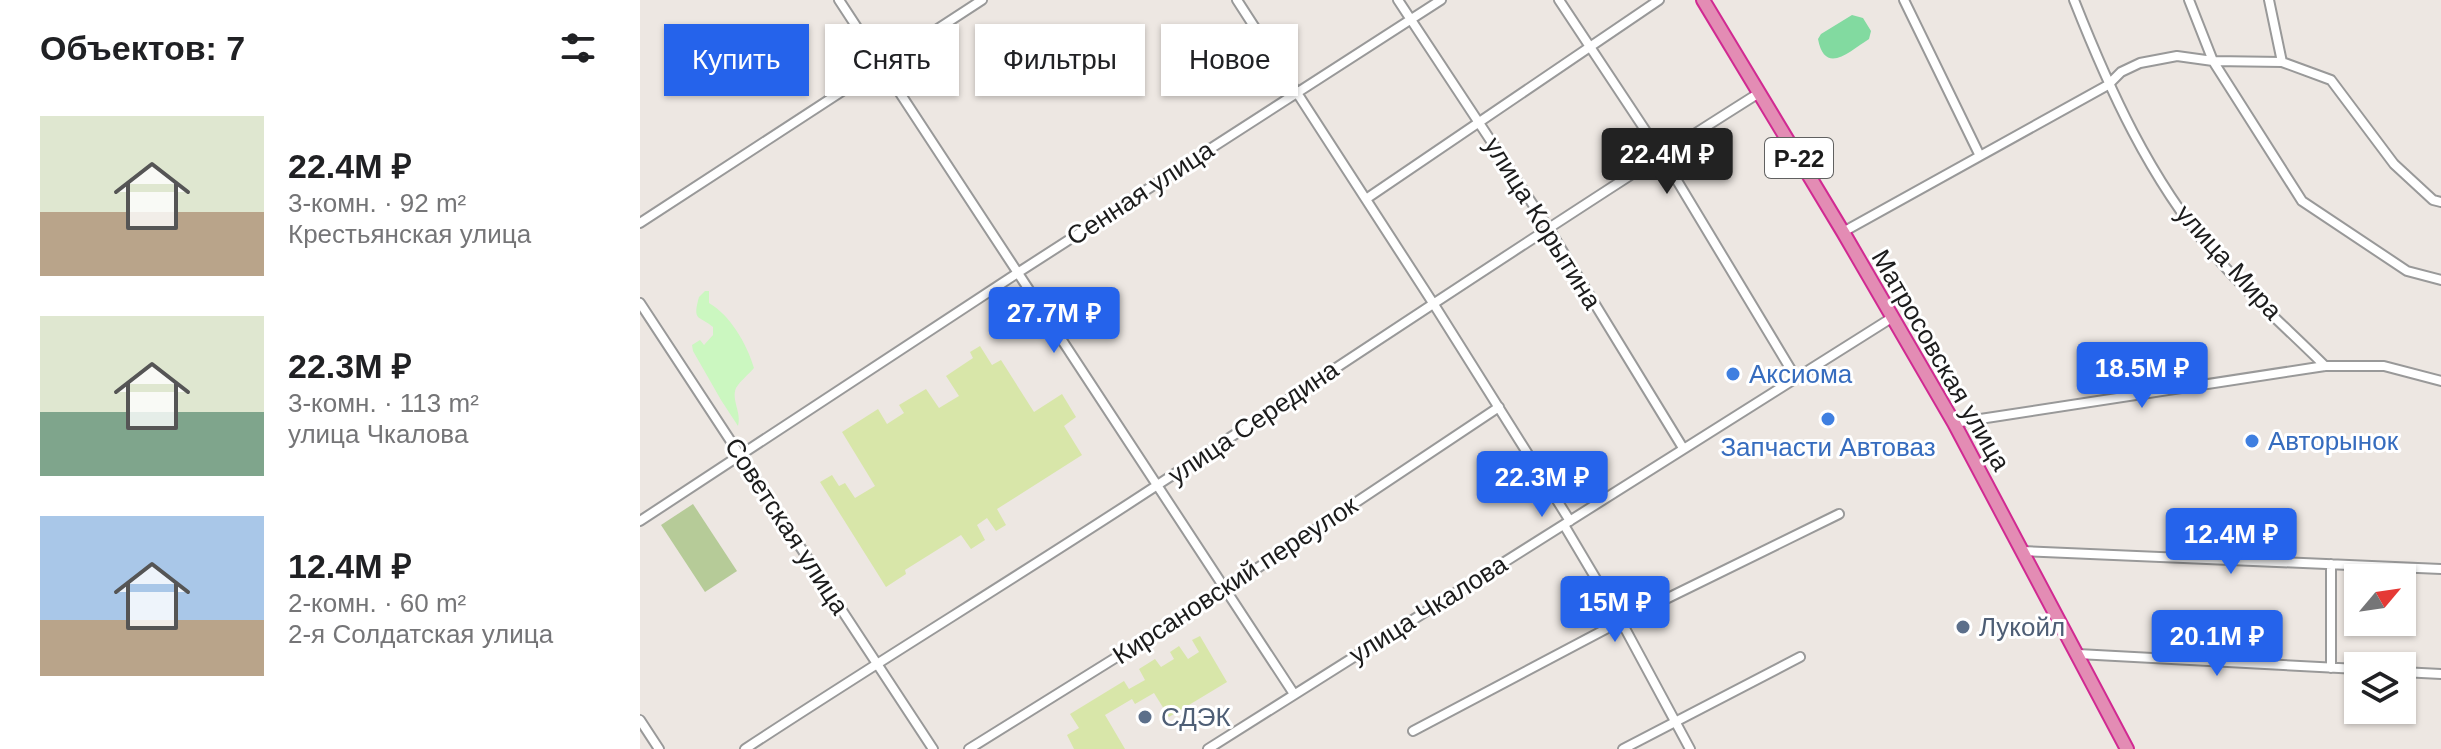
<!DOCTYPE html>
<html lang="ru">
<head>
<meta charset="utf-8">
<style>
  :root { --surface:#fff; --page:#f2f2f2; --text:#202124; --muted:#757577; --accent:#2563eb }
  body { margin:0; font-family:Arial,sans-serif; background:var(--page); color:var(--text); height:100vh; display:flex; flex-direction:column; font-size:30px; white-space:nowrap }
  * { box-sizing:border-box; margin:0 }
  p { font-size:26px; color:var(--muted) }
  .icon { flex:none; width:44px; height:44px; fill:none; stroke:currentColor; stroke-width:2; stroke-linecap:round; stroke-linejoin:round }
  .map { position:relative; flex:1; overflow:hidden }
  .drawer { display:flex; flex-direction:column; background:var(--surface); width:640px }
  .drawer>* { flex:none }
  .guide { position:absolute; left:24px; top:24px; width:760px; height:72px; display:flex; gap:16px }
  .needle { width:52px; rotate:61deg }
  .controls { position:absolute; left:1704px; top:564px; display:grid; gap:16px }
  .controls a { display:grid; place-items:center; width:72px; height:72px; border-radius:0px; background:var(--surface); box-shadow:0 2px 6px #0004; font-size:40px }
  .price { position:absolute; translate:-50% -68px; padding:0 18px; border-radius:8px; background:var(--accent); color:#fff; font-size:26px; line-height:52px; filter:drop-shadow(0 2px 4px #0008) }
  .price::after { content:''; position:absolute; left:50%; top:48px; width:24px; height:18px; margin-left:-12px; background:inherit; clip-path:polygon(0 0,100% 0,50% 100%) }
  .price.selected { background:#222; color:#fff }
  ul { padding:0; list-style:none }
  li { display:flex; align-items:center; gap:24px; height:200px; padding:0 40px }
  li span { display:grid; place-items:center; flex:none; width:224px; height:160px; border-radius:0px; color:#555 }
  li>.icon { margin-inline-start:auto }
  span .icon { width:96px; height:96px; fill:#fffc; stroke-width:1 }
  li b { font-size:34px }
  h2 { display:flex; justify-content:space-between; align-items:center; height:96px; padding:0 40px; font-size:34px }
  .pill { padding:0 28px; border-radius:0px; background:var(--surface); box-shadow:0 2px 6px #0004; font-size:28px; line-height:72px }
  .pill.selected { background:var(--accent); color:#fff }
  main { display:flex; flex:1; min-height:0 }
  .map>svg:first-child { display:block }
</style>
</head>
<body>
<main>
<section class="drawer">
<h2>Объектов: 7<svg class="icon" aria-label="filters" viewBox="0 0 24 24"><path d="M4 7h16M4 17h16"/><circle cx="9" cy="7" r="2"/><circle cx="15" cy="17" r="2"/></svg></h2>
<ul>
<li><span style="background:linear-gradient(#dfe7d0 60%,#b9a48a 0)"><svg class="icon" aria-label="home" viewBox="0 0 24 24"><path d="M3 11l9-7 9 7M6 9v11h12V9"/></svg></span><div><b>22.4M ₽</b><p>3-комн. · 92 m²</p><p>Крестьянская улица</p></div></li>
<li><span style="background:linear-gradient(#dfe7d0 60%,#7fa58c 0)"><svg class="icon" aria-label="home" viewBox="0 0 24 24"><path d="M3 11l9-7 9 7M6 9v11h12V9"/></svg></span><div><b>22.3M ₽</b><p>3-комн. · 113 m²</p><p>улица Чкалова</p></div></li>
<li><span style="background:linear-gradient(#a9c7e8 65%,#b9a48a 0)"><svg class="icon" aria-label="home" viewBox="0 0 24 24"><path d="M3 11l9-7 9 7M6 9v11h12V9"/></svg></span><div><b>12.4M ₽</b><p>2-комн. · 60 m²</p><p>2-я Солдатская улица</p></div></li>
</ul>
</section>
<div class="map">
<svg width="1801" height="749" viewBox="0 0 1801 749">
  <rect width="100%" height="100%" fill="#ede7e2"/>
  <path fill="#d8e6a9" d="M340,346L352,365L361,360L394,412L422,394L436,417L424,426L442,455L357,509L366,525L356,531L347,518L337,525L345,540L331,549L321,535L265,570L266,574L246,587L180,482L192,475L199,486L205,483L215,498L235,486L202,432L238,409L247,424L264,413L259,405L286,389L299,408L319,396L306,376L333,358L330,352Z
    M560,636L587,682L529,717L514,693L495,704L492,699L465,715L485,749H434L427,735L439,728L430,714L484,681L489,689L505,680L499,669L515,659L521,667L534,659L530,652L539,646L548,659L559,652L552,640Z"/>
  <path fill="#b6cb98" d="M53,504L97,571L65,592L21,525Z"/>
  <path fill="#cbf7c0" d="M65,291H69V303C90,315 107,344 114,368C109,374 100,381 96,388C91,400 102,413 98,426L81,400L53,351L52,345L60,340L64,345L73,335V327C59,315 52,322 59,297Z"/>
  <path fill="#82daa0" d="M1212,15L1223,18L1231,31L1229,39C1210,51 1185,76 1178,39L1181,34Z"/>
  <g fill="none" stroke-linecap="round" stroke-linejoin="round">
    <defs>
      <path id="minor" d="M199,0L654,694
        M597,0L793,303L930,521
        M758,0L909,229L1043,448
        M919,0L1021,154L1156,378
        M1264,0L1340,156
        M1434,0C1470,91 1509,177 1572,252C1606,293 1648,329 1685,366
        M1549,0L1573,61L1662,201L1767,271L1801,280
        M1629,0L1642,62
        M726,199L1019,0
        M0,223L342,0
        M1203,232L1468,85L1481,72L1500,63L1537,56L1573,61L1642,62L1691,80L1754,164L1793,200L1801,202
        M0,303L293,749
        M1314,423L1685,366H1744L1801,381
        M0,521L379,272L801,0
        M924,525L981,621L1050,749
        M1383,551L1801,569
        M1438,654L1718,669
        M1691,668V564
        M1762,672L1801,674
        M0,720L19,749
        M773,731L981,621L1199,514
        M105,749C242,659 382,574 519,484C719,354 917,220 1119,93
        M329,749L586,589L859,407
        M568,749L1253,317
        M983,749L1160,657"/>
      <path id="highway" d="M1063,0L1203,232L1314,423L1487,749"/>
    </defs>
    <use href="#minor" stroke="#999" stroke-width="12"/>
    <use href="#highway" stroke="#d12a92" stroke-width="16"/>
    <use href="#minor" stroke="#fff" stroke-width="8"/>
    <use href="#highway" stroke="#e38cb4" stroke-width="12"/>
  </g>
  <g fill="#3f7fe0" stroke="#fff" stroke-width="3">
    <circle cx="1093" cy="374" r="8"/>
    <circle cx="1188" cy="419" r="8"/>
    <circle cx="1612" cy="441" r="8"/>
  </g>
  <g fill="#5c6f8a" stroke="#fff" stroke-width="3">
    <circle cx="1323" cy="627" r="8"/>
    <circle cx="505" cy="717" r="8"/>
  </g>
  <g text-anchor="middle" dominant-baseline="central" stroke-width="6" stroke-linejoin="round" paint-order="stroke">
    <rect fill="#fff" stroke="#606060" stroke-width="2" x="1125" y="138" width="68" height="40" rx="6"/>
    <g font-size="24" font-weight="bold" fill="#1c1c1c">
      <text x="1159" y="158">Р-22</text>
    </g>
    <g font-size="26" fill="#1c1c1c" stroke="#fff">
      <text transform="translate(500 193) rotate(-33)">Сенная улица</text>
      <text transform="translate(903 223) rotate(58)">улица Корытина</text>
      <text transform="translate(1589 262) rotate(48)">улица Мира</text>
      <text transform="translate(1301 360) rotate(60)">Матросовская улица</text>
      <text transform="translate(613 422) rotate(-34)">улица Середина</text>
      <text transform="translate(147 526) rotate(57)">Советская улица</text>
      <text transform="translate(595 580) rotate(-33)">Кирсановский переулок</text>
      <text transform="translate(788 609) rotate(-32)">улица Чкалова</text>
    </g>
    <g font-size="26" fill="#366cbe" stroke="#fff" text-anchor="start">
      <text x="1109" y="374">Аксиома</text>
      <text x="1628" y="441">Авторынок</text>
      <text x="1188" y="447" text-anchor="middle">Запчасти Автоваз</text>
    </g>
    <g font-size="26" fill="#4e5e75" stroke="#fff" text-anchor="start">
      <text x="1339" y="627">Лукойл</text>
      <text x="521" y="717">СДЭК</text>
    </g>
  </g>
</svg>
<div class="controls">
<a><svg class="needle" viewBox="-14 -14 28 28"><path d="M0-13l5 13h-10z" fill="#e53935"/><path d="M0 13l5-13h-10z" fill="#757577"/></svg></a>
<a><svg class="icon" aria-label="layers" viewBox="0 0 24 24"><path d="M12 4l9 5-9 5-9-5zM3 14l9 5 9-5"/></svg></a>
</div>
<b class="price selected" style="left:1027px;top:196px">22.4M ₽</b>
<b class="price" style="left:414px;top:355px">27.7M ₽</b>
<b class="price" style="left:1502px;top:410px">18.5M ₽</b>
<b class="price" style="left:902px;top:519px">22.3M ₽</b>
<b class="price" style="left:1591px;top:576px">12.4M ₽</b>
<b class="price" style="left:975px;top:644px">15M ₽</b>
<b class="price" style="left:1577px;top:678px">20.1M ₽</b>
<div class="guide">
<a class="pill selected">Купить</a>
<a class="pill">Снять</a>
<a class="pill">Фильтры</a>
<a class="pill">Новое</a>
</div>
</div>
</main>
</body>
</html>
